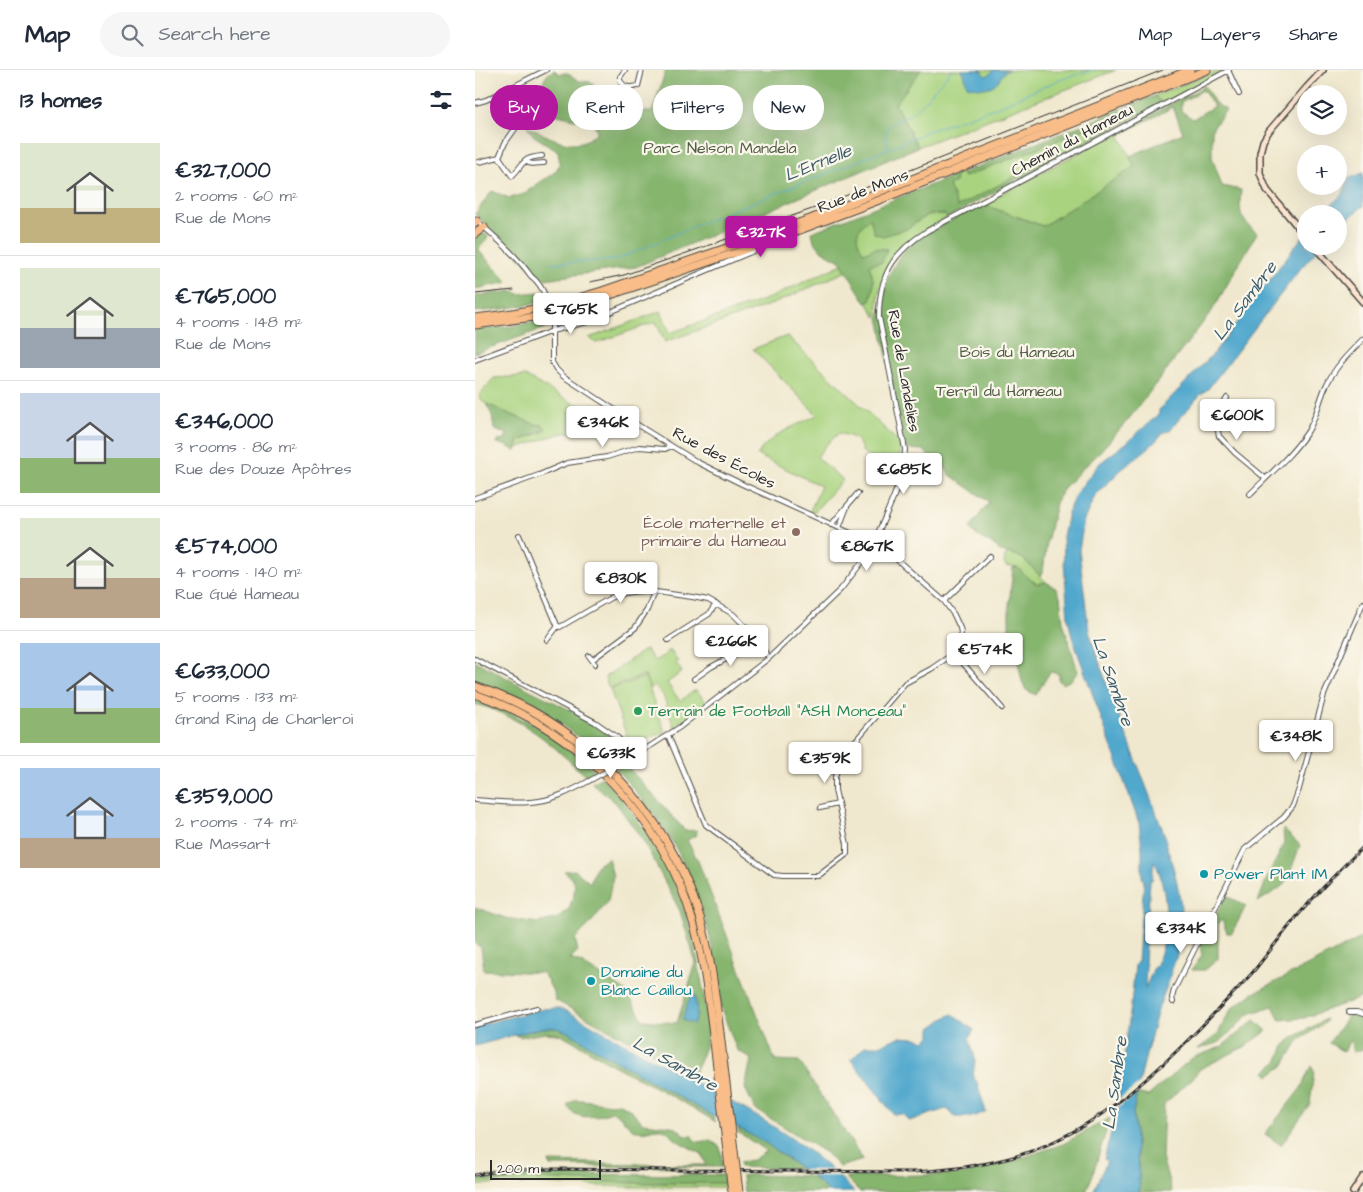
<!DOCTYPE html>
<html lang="en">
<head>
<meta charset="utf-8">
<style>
  :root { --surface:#fff; --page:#f6f6f7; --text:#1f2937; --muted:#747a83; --line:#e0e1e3; --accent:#b5179e }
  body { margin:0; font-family:"Architects Daughter",sans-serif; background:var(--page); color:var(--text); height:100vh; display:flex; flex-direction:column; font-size:19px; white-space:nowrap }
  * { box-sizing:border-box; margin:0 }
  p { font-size:16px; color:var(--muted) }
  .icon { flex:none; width:28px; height:28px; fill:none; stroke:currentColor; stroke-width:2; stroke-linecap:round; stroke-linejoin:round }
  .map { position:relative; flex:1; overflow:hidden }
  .details { display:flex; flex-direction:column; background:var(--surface); width:475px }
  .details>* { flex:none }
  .guide { position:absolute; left:15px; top:15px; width:475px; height:45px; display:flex; gap:10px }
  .tools { position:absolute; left:822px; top:15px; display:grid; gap:10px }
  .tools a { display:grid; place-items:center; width:50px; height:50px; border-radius:50%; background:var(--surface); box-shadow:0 5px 20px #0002; font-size:25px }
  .scale { position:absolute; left:15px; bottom:12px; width:111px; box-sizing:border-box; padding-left:5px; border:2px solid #2b2b2b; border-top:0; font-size:14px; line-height:18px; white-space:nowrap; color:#2b2b2b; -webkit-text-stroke:4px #fbf7ec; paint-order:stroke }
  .price { position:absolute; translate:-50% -42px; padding:0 11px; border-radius:5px; background:#fff; color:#222; font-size:16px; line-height:32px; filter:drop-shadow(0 1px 2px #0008) }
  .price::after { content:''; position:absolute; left:50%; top:30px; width:15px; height:11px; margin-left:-8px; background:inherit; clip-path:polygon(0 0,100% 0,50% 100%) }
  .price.active { background:var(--accent); color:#fff }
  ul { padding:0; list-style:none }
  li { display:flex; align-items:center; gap:15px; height:125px; padding:0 20px }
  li+li { border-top:1px solid var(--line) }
  li span { display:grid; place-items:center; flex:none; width:140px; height:100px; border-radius:0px; color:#555 }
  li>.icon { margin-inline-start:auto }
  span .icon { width:60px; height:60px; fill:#fffc; stroke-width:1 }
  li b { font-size:21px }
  h2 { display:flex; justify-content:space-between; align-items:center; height:60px; padding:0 20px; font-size:21px }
  .pill { padding:0 18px; border-radius:22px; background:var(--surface); box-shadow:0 5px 20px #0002; font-size:18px; line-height:45px }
  .pill.active { background:var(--accent); color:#fff }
  header { display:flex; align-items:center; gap:30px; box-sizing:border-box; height:70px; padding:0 25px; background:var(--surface); border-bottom:1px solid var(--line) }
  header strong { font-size:24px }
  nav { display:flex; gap:28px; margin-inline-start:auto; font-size:18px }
  .search { width:350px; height:45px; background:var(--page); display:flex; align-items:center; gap:12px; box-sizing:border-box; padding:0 18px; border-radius:28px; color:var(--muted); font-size:19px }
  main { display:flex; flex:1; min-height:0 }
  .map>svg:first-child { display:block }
</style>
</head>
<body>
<header>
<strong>Map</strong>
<div class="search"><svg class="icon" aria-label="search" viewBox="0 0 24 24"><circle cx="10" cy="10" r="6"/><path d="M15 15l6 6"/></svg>Search here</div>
<nav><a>Map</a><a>Layers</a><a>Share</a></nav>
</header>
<main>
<section class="details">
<h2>13 homes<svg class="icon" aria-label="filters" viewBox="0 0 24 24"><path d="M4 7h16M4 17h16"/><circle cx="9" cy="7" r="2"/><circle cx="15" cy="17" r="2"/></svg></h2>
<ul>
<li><span style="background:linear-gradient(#dfe7d0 65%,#c2b280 0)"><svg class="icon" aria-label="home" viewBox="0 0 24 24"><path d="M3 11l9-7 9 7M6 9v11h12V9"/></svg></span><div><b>€327,000</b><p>2 rooms · 60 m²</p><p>Rue de Mons</p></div></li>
<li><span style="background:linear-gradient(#dfe7d0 60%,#9aa5b1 0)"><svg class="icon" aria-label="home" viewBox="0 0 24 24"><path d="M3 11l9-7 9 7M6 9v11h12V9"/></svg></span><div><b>€765,000</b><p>4 rooms · 148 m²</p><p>Rue de Mons</p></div></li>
<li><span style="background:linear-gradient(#c9d6e8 65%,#8fb573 0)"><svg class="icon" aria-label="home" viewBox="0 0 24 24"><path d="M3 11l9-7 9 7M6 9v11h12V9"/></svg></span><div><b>€346,000</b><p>3 rooms · 86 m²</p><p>Rue des Douze Apôtres</p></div></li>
<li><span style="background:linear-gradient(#dfe7d0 60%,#b9a48a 0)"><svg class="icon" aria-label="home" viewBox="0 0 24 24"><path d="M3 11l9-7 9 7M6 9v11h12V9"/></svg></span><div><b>€574,000</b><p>4 rooms · 140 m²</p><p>Rue Gué Hameau</p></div></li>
<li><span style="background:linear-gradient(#a9c7e8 65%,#8fb573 0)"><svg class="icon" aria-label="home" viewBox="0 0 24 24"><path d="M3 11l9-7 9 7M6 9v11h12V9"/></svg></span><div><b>€633,000</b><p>5 rooms · 133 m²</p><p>Grand Ring de Charleroi</p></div></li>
<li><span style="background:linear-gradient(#a9c7e8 70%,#b9a48a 0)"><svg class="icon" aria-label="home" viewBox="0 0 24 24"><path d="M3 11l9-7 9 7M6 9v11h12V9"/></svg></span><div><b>€359,000</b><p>2 rooms · 74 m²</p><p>Rue Massart</p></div></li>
</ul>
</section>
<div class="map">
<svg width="888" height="1122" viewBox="0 0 888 1122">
  <rect width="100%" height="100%" fill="#fbf7ec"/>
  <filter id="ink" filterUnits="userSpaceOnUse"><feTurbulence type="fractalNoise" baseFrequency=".02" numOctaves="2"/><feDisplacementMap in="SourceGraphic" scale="10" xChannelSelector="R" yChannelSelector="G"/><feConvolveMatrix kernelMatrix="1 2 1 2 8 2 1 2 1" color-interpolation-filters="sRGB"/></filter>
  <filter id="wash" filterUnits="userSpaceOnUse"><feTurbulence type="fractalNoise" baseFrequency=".0096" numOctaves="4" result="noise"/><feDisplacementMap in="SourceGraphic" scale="20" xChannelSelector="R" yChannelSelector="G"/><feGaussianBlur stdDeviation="1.12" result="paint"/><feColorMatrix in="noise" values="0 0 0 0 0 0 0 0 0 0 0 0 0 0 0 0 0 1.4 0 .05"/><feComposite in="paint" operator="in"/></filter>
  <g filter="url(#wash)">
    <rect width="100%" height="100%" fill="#f0e8ce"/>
    <path fill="#a9d37f" stroke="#6a7f55" d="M446,0H641L443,77L420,34Z
      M744,0H750L688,33L679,26Z
      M638,48L644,54L613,69L614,71L589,84L587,82L481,138L474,115L480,112L481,105L487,103L489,107Z
      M643,62L660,97L568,156L507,134Z
      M470,144L472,148C444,163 417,179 407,211C403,222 403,234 402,246H400L392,232L395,231L398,217L389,183L383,175L381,167L386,155L396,148L397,154L431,159L452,145Z
      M367,194L372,201L300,233L190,272L181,252L121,273L114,268L186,241L195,263L297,227Z
      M312,266L425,373C426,387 424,399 420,412L387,381C385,368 375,366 364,363L351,375L342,387L368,410L339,442L335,441L346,416L282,385C295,364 321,356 342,345L278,279Z
      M50,306L103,336L104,338L120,352L121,358L84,364L42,378L44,371L70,361L68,355L59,354L11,334L5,328V324L19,308Z
      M533,482L548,488L571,512L562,514L552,507L543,498L531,496L529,493L530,486Z
      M171,579L179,591L190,585L193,581H196L203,592L201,593L207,602L192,613L205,631L219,621H222L232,633L199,657L188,625L180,616L175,619L170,605L134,618L130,607Z
      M170,607L190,662L155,675L135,619Z
      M56,1109L157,1113H249L250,1117H159L24,1113L0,1116V1112L3,1111Z"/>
    <path fill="#86b56e" stroke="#58704c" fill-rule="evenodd" d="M79,0L84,4L92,3L104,11L115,12L131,26L156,40L168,42H177L191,0H446L420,34L443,77L161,197L69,209L59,201L0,144L17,121L34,128L47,125L80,102L85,94L83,81L59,66L52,56C75,67 101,85 122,62V59L117,53L57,39L63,32L64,20L68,12L72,5Z
      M730,16L740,33L751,40L737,59V87L747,116L766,120C764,143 764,148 782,163L737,241L653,350L620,387L606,400L590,417L582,429L572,472L568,501L565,506C552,492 546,483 525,482L522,477L501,465L495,458L514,432L475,405L467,393L455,388L449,380L430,379L404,247L413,207L424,187L438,172L449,165L507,134L568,156L659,97L655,86L708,63L698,37L644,65L643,62ZM728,20L739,36L718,49L706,41V32Z
      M679,26L688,33L614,71L613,69L644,53L638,48L489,107L487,103Z
      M587,82L589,84L472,148L469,144L452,145L431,159L408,166L399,163L395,148C381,159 378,168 389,183L399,178L412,179L407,192L394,195C400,212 399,214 395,231L391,233L365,191L347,181L339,171L337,162L481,105L480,112L474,115L482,137Z
      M5,163H8L13,166C12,172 5,174 4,181L33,212L0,219V168Z
      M40,221L43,224L63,222L68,232L28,239L0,242V226Z
      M72,249L73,257L0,283V260L38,256Z
      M11,334L59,354L68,355L70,357V360L44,371L41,381L32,376L22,373L23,370L27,371L30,369L32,365L31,363L25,362L19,359L17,345Z
      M538,498H543L552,507L562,514L571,512L581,518L585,527L588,552L603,602L596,610L588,614L584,611V604L575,602L561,625L551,620L547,611L542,587L534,582V535Z
      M0,591C23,603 46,616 69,627C88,637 150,663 150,688L137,694C94,656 54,632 0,611Z
      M0,628C28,639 55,651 80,668C95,678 108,691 122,702L113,707C98,696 85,681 69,669C50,654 24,640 0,634Z
      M150,694L207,757L209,761L221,760L222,765L212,770L223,791L300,990L324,991L388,1090L364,1097L351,1083L280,1039L270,1018L276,989L262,980L246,938L240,890L233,860L222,826L208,793L200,776L180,746L156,716L141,699Z
      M127,707C188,773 216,833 228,921C230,931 235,957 233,966C230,979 223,993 219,1006L80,930L79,923L68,903L9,900L6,877L0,874V837L30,848L63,853L83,848L94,839L99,824L100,816L98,810L89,801L100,800L115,813L121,796L133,788L138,806L133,831L115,854L100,869L103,881L95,889L106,893L151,921L168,950L202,953L221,893L205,841L169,772L141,733L117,713Z
      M808,759L825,775L814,806L809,815L783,832L792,808L809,774Z
      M751,826L771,836L757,863H752L747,850L743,853V889L730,900H717L727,885L725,876Z
      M888,867V927L829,948L805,950L798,936L774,944L745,972L723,979L742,965L756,939L777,924Z
      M875,943L888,949V979L878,982L875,969L869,982L854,973Z
      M851,949V952L823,971L808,996L794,1006L790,1002L802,992L809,976L819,967Z
      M780,950L792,961L771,976L725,999L717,1009L689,1034L687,1088L697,1122H664L665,1118L658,1042L662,1023L673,1026L717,988L746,977Z
      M67,958H82L95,963L127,983L236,1045L241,1052L206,1031L138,995L93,968L82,964L71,963L45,967L40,965Z
      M836,996L839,1001L835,1034L806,1075L790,1064L826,1018Z
      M100,1030H108L136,1034L144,1033L157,1041L168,1053L196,1056L206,1061L209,1066H217L218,1069L223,1072L235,1070L245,1077L248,1097L76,1096L74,1092L208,1095H231L227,1084C218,1079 208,1075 200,1069C195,1065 194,1060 187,1059C179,1058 168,1064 160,1060C151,1056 148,1046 138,1042C123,1046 101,1053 92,1035Z
      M635,1048L617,1107L611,1122H385L370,1107L489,1104L546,1088L588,1074Z
      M263,1058L292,1074L326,1099L265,1097V1092L278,1090L291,1081L263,1062Z
      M42,1104L249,1105V1113H157L56,1109L0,1112V1109H1Z
      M275,1105L336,1106L354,1122H269L267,1106Z"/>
    <path fill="#51a8cd" stroke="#3e6a7c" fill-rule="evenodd" d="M486,0H507L508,4L511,6L515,4L518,0H534C526,3 528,5 523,11C515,21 503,18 492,16L489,3Z
      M888,103V136L864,157V144H846L868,124L873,109Z
      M831,162V176H846L826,198L733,319L725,325L695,360L688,363L677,375L646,400L620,426L609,450L604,480L614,561L630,609L692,771L690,772C702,806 712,844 703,880C702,888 698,895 696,902L697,903L683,939L668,997L658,1042L665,1118L664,1122H618L632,1091L629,1089L642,1041L656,935L660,895L663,891L669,810L667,809V779L664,753L597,567L593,548L589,491L588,466L594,439L602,422L625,393L650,374L684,344V340L738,284ZM679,791C690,809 693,846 690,867C688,877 685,887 681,897H679L670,919L671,895L670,892L675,810H677Z
      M216,925H220L222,945L219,954L207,950Z
      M81,938L90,940C129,962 168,984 207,1005C268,1038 332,1070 379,1122H354L336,1106L292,1074L263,1058L236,1045L127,983L95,963L82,958H66L0,976V956L68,939Z
      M478,944L499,960L494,968L500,989L498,1007L502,1012L511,1042L497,1047H479L475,1041L471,1039L434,1051L427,1044L419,1045L376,990L390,976H402L424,967L441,968L450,971L456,965V958C464,953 469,947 478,944Z"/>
    <path fill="#f0e8ce" d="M668,1011L666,1020L640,1040L641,1032Z
      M327,1100H361L367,1106H333Z"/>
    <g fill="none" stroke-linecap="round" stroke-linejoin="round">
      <path stroke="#51a8cd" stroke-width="1" d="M413,78L410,63L413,56L432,46L444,37L477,0
        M76,193L141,190L231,151L413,79L453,61L522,37L586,9L618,0"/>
    </g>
  </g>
  <g filter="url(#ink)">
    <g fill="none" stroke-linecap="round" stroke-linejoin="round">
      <defs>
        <path id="street" d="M150,0L145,7V10C149,18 155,18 163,16L167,0
          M753,0L764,24
          M29,21L45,42L47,49L30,73L24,87L37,106C50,93 46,88 67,86
          M0,33L11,30L71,0
          M50,90C54,96 62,93 69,93
          M4,92L24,87
          M2,151C21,168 41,185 56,206
          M77,255V292L81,299L88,306L169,359L224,393L269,415L391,470L412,481L469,531L479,545L485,558L486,563L482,578L478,584L456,599L430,613L370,683L364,694L360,707V720L372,774V784L343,806H308L299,805L231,755L193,665
          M0,290L77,261L112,252L219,206L295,174
          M752,328L741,347L742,357L744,366L760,383L790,408
          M775,424C794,405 818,384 833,361C841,348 844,332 850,318C859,298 873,284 888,269
          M0,428L64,405L92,393L132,387L164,377L190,379L196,376
          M356,455L383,423
          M364,458L372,437
          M44,465L82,555L85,557L137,527L150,523L164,521L181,522L217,527L233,530L258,544L277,563L294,588
          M469,531L515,486
          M72,570L83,556
          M193,570L234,544L241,534
          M479,583L527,638
          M114,586L120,594
          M0,589L120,652L143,668L159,685
          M117,590L160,558L172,540L179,522
          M219,609L236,597L263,583L272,572L279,567
          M148,692L177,675L205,657L294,588L366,519L398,478L400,470C411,443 430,409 430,379L404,247C404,206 417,183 452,161L754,0
          M0,730C18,731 37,734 55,732C77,731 96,721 114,711
          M345,738L363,734
          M698,932L697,928L699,920L770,779L809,747L818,736L824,719L849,625L888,533
          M874,942H882L888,944
          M0,955L62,938"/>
        <path id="secondary" d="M831,167L792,120L785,103V83L788,71L794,61L832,17L848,0
          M839,176L888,232
          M878,1122L888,1107"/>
        <path id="highway" d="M0,153L2,151
          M0,164L9,157
          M0,248C44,244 85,234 127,221L335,149L715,0
          M0,255L59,247L97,238L301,169L407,129L732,0
          M0,616C106,651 192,740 225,847C236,885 240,924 245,963
          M0,624C103,659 188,747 218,852C229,889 233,926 238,964"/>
      </defs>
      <use href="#street" stroke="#494743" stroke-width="6"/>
      <use href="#secondary" stroke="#494743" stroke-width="8"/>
      <use href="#highway" stroke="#494743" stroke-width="9"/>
      <use href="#street" stroke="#fff" stroke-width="4"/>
      <use href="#secondary" stroke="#fce5d0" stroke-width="5"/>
      <use href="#highway" stroke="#f8bd89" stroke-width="7"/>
      <path stroke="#2b2b2b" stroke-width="1" d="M115,212L149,205L337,139L688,0
        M0,224L39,220"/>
      <defs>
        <path id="rail" d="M0,1105L24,1101L70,1099L437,1102C474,1100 510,1096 545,1085C617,1062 674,1010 726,957C743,939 761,921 778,902C794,882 809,862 825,843C845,820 866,798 888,777"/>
      </defs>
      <use href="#rail" stroke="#2b2b2b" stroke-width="3"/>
      <use href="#rail" stroke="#fbf7ec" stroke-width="1" stroke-dasharray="4" stroke-linecap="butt"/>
      <defs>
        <path id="street-bridge" d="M56,206C70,217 76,238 77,255
          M114,711L148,692"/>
        <path id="highway-bridge" d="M245,963L264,1122
          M238,964L257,1122"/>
      </defs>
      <use href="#street-bridge" stroke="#494743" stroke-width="6" stroke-linecap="butt"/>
      <use href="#highway-bridge" stroke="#494743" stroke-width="9" stroke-linecap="butt"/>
      <use href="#street-bridge" stroke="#fff" stroke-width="4"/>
      <use href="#highway-bridge" stroke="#f8bd89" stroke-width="7"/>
    </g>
  </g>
  <circle fill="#8d6e63" stroke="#fbf7ec" stroke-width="2" cx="321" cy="462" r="5"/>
  <circle fill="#2e9e5b" stroke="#fbf7ec" stroke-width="2" cx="163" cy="641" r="5"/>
  <g fill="#0f9aa8" stroke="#fbf7ec" stroke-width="2">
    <circle cx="729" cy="804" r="5"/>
    <circle cx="116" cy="911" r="5"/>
  </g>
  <g text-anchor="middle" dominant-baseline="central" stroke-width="4.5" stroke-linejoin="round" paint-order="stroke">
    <g font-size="16" fill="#2b2b2b" stroke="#fbf7ec">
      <text transform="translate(597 70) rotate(-28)">Chemin du Hameau</text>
      <text transform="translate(388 121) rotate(-21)">Rue de Mons</text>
      <text transform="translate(429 301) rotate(80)">Rue de Landelies</text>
      <text transform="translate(249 388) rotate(28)">Rue des Écoles</text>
    </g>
    <g font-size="16" fill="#515d44" stroke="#fbf7ec">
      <text x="245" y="78">Parc Nelson Mandela</text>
      <text x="542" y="282">Bois du Hameau</text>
      <text x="524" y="321">Terril du Hameau</text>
    </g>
    <g font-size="16" fill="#785e54" stroke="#fbf7ec" text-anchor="end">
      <text x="311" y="453">École maternelle et<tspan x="311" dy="18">primaire du Hameau</tspan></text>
    </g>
    <g font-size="16" fill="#27864d" stroke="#fbf7ec" text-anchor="start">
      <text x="173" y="641">Terrain de Football "ASH Monceau"</text>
    </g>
    <g font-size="16" fill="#0d838f" stroke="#fbf7ec" text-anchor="start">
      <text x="739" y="804">Power Plant IM</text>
      <text x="126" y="902">Domaine du<tspan x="126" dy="18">Blanc Caillou</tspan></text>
    </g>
    <g font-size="18" font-style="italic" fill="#3a5d6c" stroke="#fbf7ec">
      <text transform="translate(343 93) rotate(-22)">L'Ernelle</text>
      <text transform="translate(770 231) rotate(-53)">La Sambre</text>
      <text transform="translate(638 611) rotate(71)">La Sambre</text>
      <text transform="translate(200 994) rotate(29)">La Sambre</text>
      <text transform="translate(640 1013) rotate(-82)">La Sambre</text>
    </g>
  </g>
</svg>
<div class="tools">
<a><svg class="icon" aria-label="layers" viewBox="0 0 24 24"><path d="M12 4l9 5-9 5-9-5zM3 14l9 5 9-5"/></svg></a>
<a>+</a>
<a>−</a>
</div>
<div class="scale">200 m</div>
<b class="price active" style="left:286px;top:188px">€327K</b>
<b class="price" style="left:96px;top:265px">€765K</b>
<b class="price" style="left:762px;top:371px">€600K</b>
<b class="price" style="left:128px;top:378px">€346K</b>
<b class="price" style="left:429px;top:425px">€685K</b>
<b class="price" style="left:392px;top:502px">€867K</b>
<b class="price" style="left:146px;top:534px">€830K</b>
<b class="price" style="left:256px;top:597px">€266K</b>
<b class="price" style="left:510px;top:605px">€574K</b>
<b class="price" style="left:821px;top:692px">€348K</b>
<b class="price" style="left:136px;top:709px">€633K</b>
<b class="price" style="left:350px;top:714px">€359K</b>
<b class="price" style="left:706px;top:884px">€334K</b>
<div class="guide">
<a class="pill active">Buy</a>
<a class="pill">Rent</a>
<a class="pill">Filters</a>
<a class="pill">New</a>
</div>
</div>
</main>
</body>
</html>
